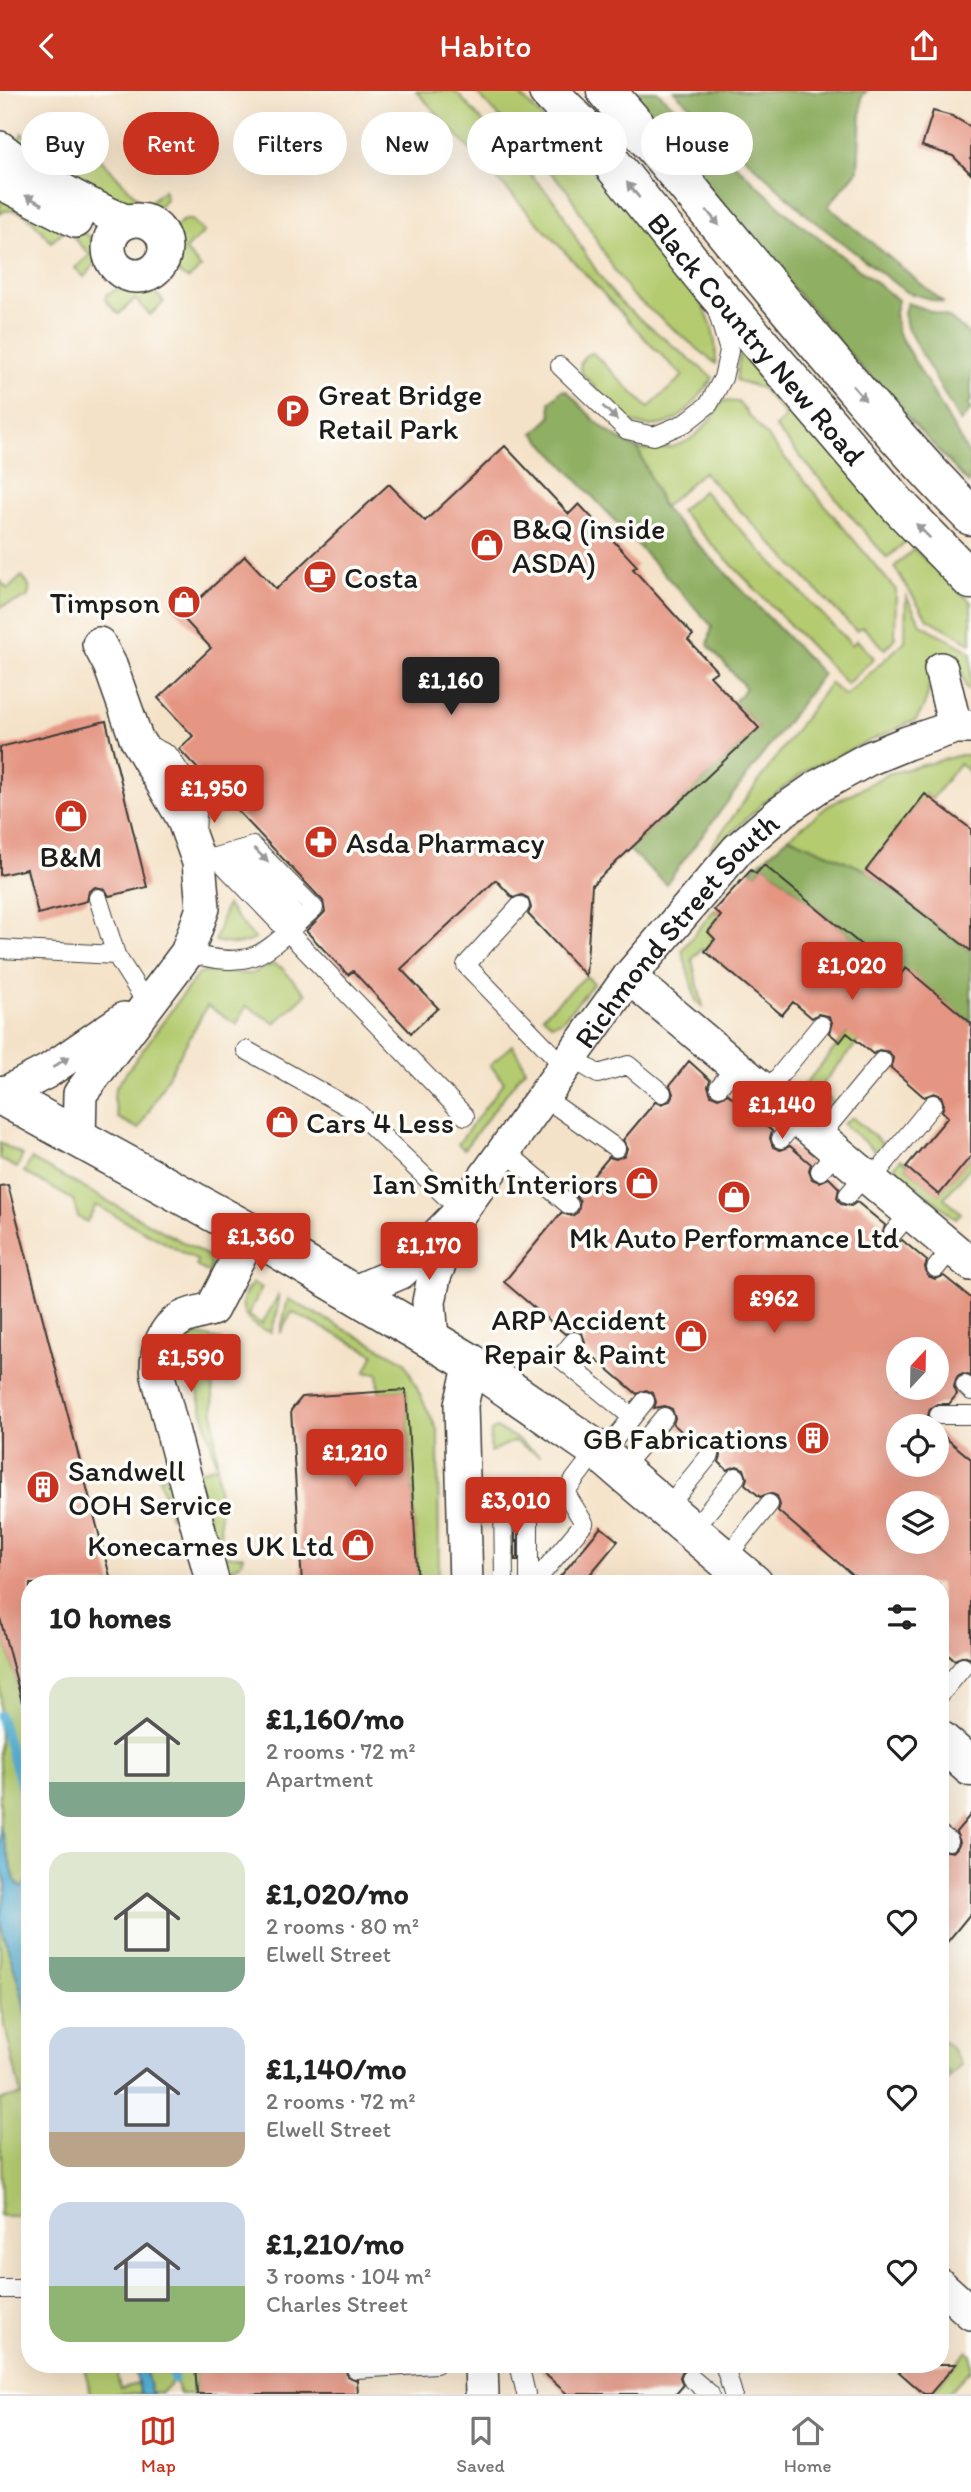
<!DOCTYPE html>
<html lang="en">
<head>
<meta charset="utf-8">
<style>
  :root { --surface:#fff; --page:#f2f2f2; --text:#222; --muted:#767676; --line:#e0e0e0; --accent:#c8321e }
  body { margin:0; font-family:Itim,sans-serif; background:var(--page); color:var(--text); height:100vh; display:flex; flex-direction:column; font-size:26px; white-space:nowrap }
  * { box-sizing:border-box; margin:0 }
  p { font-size:23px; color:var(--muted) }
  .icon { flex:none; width:38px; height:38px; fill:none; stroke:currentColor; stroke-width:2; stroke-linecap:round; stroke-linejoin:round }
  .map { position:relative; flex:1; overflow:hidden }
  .drawer { position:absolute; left:21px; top:1484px; width:928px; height:798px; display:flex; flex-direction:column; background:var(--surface); border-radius:28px; box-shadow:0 7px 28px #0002 }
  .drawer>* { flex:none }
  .top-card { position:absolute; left:21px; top:21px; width:929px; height:63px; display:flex; gap:14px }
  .needle { width:46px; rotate:22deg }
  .controls { position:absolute; left:886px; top:1246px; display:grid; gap:14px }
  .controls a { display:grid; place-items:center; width:63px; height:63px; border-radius:50%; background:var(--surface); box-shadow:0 7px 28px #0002; font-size:35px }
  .price { position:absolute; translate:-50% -60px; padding:0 16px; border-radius:7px; background:var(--accent); color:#fff; font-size:23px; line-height:46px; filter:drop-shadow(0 2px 4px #0008) }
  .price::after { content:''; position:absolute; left:50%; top:42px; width:21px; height:16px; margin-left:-10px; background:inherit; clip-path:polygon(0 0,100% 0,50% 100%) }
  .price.current { background:#222; color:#fff }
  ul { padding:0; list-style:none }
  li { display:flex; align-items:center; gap:21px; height:175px; padding:0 28px }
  li span { display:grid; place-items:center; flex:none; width:196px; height:140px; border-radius:21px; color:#555 }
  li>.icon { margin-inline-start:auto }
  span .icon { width:84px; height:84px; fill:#fffc; stroke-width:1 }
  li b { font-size:30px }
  h2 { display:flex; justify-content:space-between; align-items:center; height:84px; padding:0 28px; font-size:30px }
  .chip { padding:0 24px; border-radius:32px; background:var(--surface); box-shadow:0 7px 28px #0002; font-size:24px; line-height:63px }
  .chip.current { background:var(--accent); color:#fff }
  header { display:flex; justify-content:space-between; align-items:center; height:91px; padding:0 28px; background:var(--accent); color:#fff; font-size:32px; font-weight:600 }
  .dock { display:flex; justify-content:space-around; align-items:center; height:98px; border-top:2px solid var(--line); background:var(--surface); font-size:19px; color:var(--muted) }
  .dock a { display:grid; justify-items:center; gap:4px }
  .dock .current { color:var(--accent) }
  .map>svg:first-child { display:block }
</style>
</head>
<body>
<header><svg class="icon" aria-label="back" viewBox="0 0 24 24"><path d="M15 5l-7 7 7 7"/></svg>Habito<svg class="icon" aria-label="share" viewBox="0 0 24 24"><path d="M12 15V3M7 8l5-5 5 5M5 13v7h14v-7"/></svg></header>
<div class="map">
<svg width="971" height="2303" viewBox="0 0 971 2303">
  <rect width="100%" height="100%" fill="#fdfcf7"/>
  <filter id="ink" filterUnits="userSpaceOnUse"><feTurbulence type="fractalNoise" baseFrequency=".0143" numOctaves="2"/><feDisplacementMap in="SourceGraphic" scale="14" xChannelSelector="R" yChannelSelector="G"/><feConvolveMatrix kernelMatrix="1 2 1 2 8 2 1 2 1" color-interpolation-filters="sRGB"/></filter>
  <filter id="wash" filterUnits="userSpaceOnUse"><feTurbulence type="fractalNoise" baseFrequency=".00686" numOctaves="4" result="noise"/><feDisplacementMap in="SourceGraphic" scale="28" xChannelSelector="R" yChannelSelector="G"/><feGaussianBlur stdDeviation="1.57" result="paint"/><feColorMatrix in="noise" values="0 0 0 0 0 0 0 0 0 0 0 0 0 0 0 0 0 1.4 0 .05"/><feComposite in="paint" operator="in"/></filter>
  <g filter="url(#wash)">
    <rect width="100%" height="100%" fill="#f4e2c8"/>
    <path fill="#b4cb70" stroke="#687446" stroke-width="2" d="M416,0H454L458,3L559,115L579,153L607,196L624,215L713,287C696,309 682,335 650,335C641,335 632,333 625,326C609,314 596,297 582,282C578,273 582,263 593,262L648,317L683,285L651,254Z
      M475,0H516C567,51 617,103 662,160C678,180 698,201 708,226C715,242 716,256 716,273L632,204L616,182L567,99Z
      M22,42L43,64L58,51L77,71L91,58L145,115L164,99L166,108L155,119L130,120L13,59Z
      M0,100L89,145C100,159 97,175 84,186L75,177L90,164L66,138L51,151C37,135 23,112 0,122Z
      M183,129H192L204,141L185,159L201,177L188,188C166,179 174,158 174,138Z
      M124,194L139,200H154L164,211L150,224L135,208L119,223L105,209L107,203Z
      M741,255L909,448L887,467L775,336L786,326L763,298L736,289Z
      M723,310L738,311L896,499L895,547L885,558L863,536L856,540L703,381L663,417L638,358C682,362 701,346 723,310Z
      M703,400L852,554L857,549L874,567L847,593L680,420Z
      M914,458L971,511V552L927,527L894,476Z
      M22,485C29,493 32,497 27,507L0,516V490L8,498Z
      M906,505L921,533L971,561V602L966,596L958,569L929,571C930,594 930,609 916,629L810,677L763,712L717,756H711L830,592L845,605L905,550Z
      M961,664H971V682L959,673L932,708L925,703L866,779L789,746L828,715L888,683Z
      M226,814L255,848C240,855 230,854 215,850Z
      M714,819L721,825L708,841L715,848L705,860L701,858L692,869L703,916L696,910L682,859Z
      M273,873L281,876L306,903L275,932L246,915L237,933L207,915L139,1038L118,1027L114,1008L115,997L198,883L207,881L251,883Z
      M896,883L858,951L818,998L833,1011L829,1021L801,998Z
      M586,885L594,892L562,930L552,933L543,925Z
      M512,954L520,966L525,978L464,1058L458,1053L504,991L490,974Z
      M852,1026L883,1053L878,1062L843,1033Z
      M0,1052L23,1064L17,1077L0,1068Z
      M971,1065V1075L944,1107L961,1122L956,1128L894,1076L901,1068L908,1073L906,1076L939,1103Z
      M31,1068L208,1165L211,1174L209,1182L196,1175L198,1170L96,1114L87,1131L78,1126L73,1109L24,1081Z
      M253,1192L262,1197L248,1224L262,1233L278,1205V1219L271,1241C245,1235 232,1213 253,1192Z
      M288,1208L404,1270L438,1341L439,1493H418L406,1299L379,1301L378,1282H365L374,1263L292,1221L280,1243Z
      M199,1244L221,1249L230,1266L211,1267L222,1465H243L241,1472L233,1478L226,1477L221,1473L196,1381L217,1375L191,1275L171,1279L177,1255L186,1248Z
      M496,1337L516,1347L541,1365L514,1350L490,1361L491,1340Z
      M165,1385C174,1393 179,1413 176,1424L170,1426L159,1386Z
      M0,1527L30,1641V1787L21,1797L15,1789L0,1735Z
      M0,1830L21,1900L30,1943V2125H0L2,2111L0,2009L21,2004L0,1914Z
      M940,1947L953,1959L961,1974L940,1998V1994L950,1983L940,1973Z
      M967,2260L971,2264V2278L947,2303H930Z
      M83,2273H121L117,2284L120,2297L138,2293L141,2303H91Z
      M144,2273H195L197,2303H180L174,2288L160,2303L151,2301Z"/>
    <path fill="#8faf62" stroke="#56663f" stroke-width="2" d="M625,0H657L789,124L898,209L895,221L897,240L971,367L969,393L859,274Z
      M674,0H867L862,5L858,79L828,115L944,212L906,201L809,126Z
      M907,212L948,226L971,245V310L968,313L971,319L960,331L907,237L904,221Z
      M562,299L567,300C592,327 604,342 638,358L663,417L823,583L666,793L629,759L759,637L734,611L746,597L708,554L712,535L534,342L551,326L550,311Z
      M789,746L866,779L971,860V932L906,878L899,885L764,774L756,783L751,779Z"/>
    <path fill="#57b1d5" stroke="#3a6678" stroke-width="2" d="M0,1735L15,1789L21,1797L30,1787V1943L21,1900L0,1830L6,1794L0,1771Z
      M133,2273H144L151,2301L155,2303H141Z"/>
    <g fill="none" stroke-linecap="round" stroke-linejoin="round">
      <path stroke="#57b1d5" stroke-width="9" d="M0,1624L30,1725
        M171,2273L174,2288"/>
    </g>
    <g id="blocks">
      <path fill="#e59683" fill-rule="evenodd" d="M933,20L952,25L971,36V83L953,65L922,55Z
        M505,355L569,423L579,413L637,475L633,478L693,544L688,549L717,580L710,585L759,637L592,794L586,885L528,823L531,817L528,807L522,804L513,807L496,789L401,878L438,917L411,942L353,880L348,884L306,840L325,821L323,810L179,658L193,645L158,607L211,557L171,514L189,498L198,509L245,465L276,498L389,393L425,430Z
        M106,630L147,796L109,805L105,798L95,796L89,800L87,810L38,823L27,778L0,784V656Z
        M925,703L971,738V860L866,779Z
        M764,774L899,885L906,877L971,932V1065L939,1104L906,1076L948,1026L942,1020L944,1014L941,1005L934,1002L924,1006L891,977L893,967L889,961L879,959L873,963L847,942L840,951L829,942L832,931L828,925L818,923L812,927L793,911L782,924L705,860L715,848L708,841L721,825L714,819L751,779L756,783Z
        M689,970L710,989L708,995L711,1004L718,1007L728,1003L772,1040L770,1047L773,1056L780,1059L790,1055L811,1073L809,1079L812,1088L819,1091L829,1087L839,1097L837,1107L841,1113L851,1115L857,1111L885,1134L882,1145L886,1151L896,1153L902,1149L927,1170L925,1176L928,1185L935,1188L944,1185L971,1207V1285L963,1283L957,1286L954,1296L957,1303L949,1313H938L930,1318L928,1325L932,1335H898V1374H936V1339L971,1368V1568L964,1565L954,1569L940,1557V1493H863L778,1420L780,1414L777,1405L770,1402L760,1406L745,1393L747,1387L744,1378L737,1375L727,1379L719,1371L721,1365L718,1356L711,1353L701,1357L673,1333L675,1327L672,1318L665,1315L654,1317L656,1311L653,1302L646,1299L637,1303L583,1257L585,1251L582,1242L575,1239L565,1243L504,1191L561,1122L572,1125L578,1121L580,1111L576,1105L609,1066L616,1068L625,1064L627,1057L623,1049L655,1011L661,1013L670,1010L673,1003L670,994ZM898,1258H936V1297H898ZM898,1412H936V1451H898Z
        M8,1094L112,1493H30V1610L22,1611L0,1527V1095Z
        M406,1299L418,1493H302L291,1319L302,1306Z
        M515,1424H518V1469H515Z
        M601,1436L618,1450L582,1493H554Z
        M971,1723V1822L940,1860V1761L942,1759L953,1761L957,1757L960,1751L956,1741Z
        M195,2273H346L347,2285L357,2289L358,2303H197Z
        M534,2273H703L698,2278L692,2276L683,2279L680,2286L683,2295L676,2303H567Z
        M890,2273H956L930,2303H924Z"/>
    </g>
  </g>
  <g filter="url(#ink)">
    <use href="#blocks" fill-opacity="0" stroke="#3c3a36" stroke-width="2"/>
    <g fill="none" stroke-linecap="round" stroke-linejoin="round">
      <defs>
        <path id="service" d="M560,275L627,339L654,345L685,332L709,313L723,287L729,260L716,216
          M145,652L169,664L198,708L196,741
          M235,760L300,829
          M216,766L465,1025
          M98,807L116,864
          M520,815L466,874L564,975
          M0,858L116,864L147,913
          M187,862C259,880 263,862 314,817L253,755L208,768
          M246,959L357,1021L461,1120
          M570,966L598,983L628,974L662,1002
          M719,996L736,976
          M766,1001L821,934
          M542,1005L616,1057
          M819,1046L882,970
          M781,1048L798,1027
          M504,1059L569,1114
          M820,1080L836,1060
          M871,1089L933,1013
          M848,1104L865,1084
          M893,1142L910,1122
          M936,1177L952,1157
          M574,1250L560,1267L632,1326
          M965,1294L971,1300
          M939,1324H971
          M602,1364L645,1310
          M620,1379L664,1326
          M666,1418L710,1364
          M692,1440L736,1386
          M725,1468L769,1413
          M504,1493L503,1399L565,1401L597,1359
          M529,1493V1400
          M533,1493L584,1432L565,1401
          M940,1604L963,1576
          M940,1743L949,1750
          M0,2198H27
          M519,2273L526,2303
          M724,2273L733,2303
          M356,2278L436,2273
          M691,2287L710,2303"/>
        <g id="minor">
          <path d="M0,57C37,87 83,112 127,131"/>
          <path d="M0,91L76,130"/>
          <circle cx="137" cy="157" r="28"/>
          <path d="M941,578L955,636"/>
          <path d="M629,886L971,1173"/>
          <path d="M2,1004L48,980L124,928"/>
          <path d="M79,1047L80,1003L187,862L203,817L199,771L183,727L136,647L110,574L99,553"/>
          <path id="s1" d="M355,1201L401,1181L461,1120L629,886L738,758L780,722L819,695L868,668L907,652L955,636H971"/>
          <path d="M432,1247L429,1211L434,1186L455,1135"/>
          <path d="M213,1493L158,1285C155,1266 161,1240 179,1229C187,1223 202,1221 212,1218L251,1142"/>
          <path d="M466,1493L461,1314L471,1272"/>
          <path d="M940,2194L971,2222"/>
          <path d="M481,2273L482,2303"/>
        </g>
        <path id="tertiary" d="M0,1004L251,1142L471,1272L597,1359L754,1493
          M940,1649L971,1676"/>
        <g id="trunk">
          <path id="s2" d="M548,0L582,35L708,192L897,413L971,489"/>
          <path d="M606,0C729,140 840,291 971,425"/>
        </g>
      </defs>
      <use href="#service" stroke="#3c3a36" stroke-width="20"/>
      <use href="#minor" stroke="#3c3a36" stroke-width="36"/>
      <use href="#tertiary" stroke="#3c3a36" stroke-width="41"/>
      <use href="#trunk" stroke="#3c3a36" stroke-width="41"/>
      <use href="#service" stroke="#fff" stroke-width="18"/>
      <use href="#minor" stroke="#fff" stroke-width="33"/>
      <use href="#tertiary" stroke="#fff" stroke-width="38"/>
      <use href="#trunk" stroke="#fff" stroke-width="38"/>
    </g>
    <defs><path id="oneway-solid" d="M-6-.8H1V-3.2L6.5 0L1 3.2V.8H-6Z" transform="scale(1.75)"/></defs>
    <g fill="#999">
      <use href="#oneway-solid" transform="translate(633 99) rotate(-129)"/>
      <use href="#oneway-solid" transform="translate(34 109) rotate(-153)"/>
      <use href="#oneway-solid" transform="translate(713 127) rotate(51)"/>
      <use href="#oneway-solid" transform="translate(859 302) rotate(49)"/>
      <use href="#oneway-solid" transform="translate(610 322) rotate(44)"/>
      <use href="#oneway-solid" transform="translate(923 440) rotate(-134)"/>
      <use href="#oneway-solid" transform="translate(261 764) rotate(44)"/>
      <use href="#oneway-solid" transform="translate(61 971) rotate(-34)"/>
    </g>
  </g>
  <defs>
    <symbol id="parking-disc" viewBox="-11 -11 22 22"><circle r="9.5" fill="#c8321e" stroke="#fdfcf7"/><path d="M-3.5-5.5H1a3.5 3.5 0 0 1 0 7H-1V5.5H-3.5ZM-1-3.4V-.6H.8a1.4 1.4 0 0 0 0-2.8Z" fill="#fff"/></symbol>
    <symbol id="shop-disc" viewBox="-11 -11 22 22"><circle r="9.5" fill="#c8321e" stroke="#fdfcf7"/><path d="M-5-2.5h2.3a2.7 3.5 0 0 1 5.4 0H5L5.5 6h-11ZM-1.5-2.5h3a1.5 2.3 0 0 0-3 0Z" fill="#fff"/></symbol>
    <symbol id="cafe-disc" viewBox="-11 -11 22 22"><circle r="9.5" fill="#c8321e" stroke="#fdfcf7"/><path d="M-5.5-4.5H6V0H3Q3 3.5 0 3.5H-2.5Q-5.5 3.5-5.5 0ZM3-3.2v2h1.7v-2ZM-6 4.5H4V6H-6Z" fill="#fff"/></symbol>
    <symbol id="pharmacy-disc" viewBox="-11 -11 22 22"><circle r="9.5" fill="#c8321e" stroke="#fdfcf7"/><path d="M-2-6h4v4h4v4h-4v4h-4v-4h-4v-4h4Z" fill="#fff"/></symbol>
    <symbol id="building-disc" viewBox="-11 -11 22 22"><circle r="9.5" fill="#c8321e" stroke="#fdfcf7"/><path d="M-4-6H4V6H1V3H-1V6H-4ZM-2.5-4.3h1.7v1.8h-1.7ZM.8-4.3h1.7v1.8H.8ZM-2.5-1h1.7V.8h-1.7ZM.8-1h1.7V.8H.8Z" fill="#fff"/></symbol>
  </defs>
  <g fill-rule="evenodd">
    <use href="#parking-disc" x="274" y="301" width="38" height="38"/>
    <use href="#shop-disc" x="468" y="435" width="38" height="38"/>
    <use href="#cafe-disc" x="301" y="467" width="38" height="38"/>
    <use href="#shop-disc" x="165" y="492" width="38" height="38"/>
    <use href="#shop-disc" x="52" y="706" width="38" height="38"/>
    <use href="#pharmacy-disc" x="302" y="732" width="38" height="38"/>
    <use href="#shop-disc" x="263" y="1012" width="38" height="38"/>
    <use href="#shop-disc" x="623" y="1073" width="38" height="38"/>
    <use href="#shop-disc" x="715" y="1087" width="38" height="38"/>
    <use href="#shop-disc" x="672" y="1226" width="38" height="38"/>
    <use href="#building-disc" x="794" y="1328" width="38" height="38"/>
    <use href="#building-disc" x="24" y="1377" width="38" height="38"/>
    <use href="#shop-disc" x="339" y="1435" width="38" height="38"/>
  </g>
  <g text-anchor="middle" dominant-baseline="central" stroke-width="7" stroke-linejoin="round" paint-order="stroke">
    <g font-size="30" fill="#1c1c1c" stroke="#fdfcf7">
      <text stroke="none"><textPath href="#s2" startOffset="324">Black Country New Road</textPath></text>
      <text stroke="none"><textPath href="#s1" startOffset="490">Richmond Street South</textPath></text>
    </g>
    <g font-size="30" fill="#1c1c1c" stroke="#fdfcf7" text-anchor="start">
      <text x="318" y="303">Great Bridge<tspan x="318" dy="34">Retail Park</tspan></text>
      <text x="512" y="437">B&amp;Q (inside<tspan x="512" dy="34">ASDA)</tspan></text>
      <text x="344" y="486">Costa</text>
      <text x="160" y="511" text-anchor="end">Timpson</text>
      <text x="346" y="751">Asda Pharmacy</text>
      <text x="71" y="765" text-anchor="middle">B&amp;M</text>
      <text x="306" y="1031">Cars 4 Less</text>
      <text x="618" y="1092" text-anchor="end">Ian Smith Interiors</text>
      <text x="734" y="1146" text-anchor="middle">Mk Auto Performance Ltd</text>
      <text x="666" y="1228" text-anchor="end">ARP Accident<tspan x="666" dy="34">Repair &amp; Paint</tspan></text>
      <text x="788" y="1347" text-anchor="end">GB Fabrications</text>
      <text x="68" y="1379">Sandwell<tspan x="68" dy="34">OOH Service</tspan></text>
      <text x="334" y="1454" text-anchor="end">Konecarnes UK Ltd</text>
    </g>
  </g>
</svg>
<div class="controls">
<a><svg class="needle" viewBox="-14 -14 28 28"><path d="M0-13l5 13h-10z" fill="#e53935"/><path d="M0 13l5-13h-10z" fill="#767676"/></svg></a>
<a><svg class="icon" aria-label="locate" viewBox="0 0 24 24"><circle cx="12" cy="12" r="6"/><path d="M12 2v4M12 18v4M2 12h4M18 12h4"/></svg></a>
<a><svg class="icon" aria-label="layers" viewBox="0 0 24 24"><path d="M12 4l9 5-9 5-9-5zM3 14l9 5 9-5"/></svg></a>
</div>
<b class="price current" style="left:451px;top:626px">£1,160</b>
<b class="price" style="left:214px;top:734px">£1,950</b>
<b class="price" style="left:852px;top:911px">£1,020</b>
<b class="price" style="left:782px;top:1050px">£1,140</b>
<b class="price" style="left:261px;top:1182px">£1,360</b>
<b class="price" style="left:429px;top:1191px">£1,170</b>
<b class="price" style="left:774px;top:1244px">£962</b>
<b class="price" style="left:191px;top:1303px">£1,590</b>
<b class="price" style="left:355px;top:1398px">£1,210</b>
<b class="price" style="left:516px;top:1446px">£3,010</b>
<div class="top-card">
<a class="chip">Buy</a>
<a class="chip current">Rent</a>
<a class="chip">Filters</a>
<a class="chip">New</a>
<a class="chip">Apartment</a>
<a class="chip">House</a>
</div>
<section class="drawer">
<h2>10 homes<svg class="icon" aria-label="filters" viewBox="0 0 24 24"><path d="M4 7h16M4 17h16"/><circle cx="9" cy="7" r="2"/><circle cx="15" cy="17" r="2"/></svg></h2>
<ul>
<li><span style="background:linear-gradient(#dfe7d0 75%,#7fa58c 0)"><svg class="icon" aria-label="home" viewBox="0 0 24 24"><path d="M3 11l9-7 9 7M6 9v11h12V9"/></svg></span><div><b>£1,160/mo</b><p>2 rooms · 72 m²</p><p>Apartment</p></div><svg class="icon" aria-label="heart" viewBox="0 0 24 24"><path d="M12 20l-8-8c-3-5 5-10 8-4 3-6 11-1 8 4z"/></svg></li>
<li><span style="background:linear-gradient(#dfe7d0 75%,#7fa58c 0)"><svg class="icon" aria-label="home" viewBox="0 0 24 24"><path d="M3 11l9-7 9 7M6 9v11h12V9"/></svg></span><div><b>£1,020/mo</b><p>2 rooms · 80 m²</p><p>Elwell Street</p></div><svg class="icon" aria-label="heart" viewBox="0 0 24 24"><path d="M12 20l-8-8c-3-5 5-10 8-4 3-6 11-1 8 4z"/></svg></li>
<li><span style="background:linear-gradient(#c9d6e8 75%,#b9a48a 0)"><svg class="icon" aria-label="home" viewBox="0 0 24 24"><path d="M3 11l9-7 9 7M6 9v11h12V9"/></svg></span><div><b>£1,140/mo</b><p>2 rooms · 72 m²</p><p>Elwell Street</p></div><svg class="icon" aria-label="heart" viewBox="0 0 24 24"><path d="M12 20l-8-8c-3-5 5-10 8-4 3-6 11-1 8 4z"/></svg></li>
<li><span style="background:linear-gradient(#c9d6e8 60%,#8fb573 0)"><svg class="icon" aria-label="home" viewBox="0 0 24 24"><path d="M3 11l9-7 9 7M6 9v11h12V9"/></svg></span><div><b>£1,210/mo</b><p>3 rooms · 104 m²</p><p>Charles Street</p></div><svg class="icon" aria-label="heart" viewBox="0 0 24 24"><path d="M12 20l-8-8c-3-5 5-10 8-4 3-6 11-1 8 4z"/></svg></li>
</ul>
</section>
</div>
<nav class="dock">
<a class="current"><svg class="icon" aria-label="map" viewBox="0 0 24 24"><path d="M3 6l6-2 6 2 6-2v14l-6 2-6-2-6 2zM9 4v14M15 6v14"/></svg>Map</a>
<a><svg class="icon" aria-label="saved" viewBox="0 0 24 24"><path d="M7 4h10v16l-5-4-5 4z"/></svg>Saved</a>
<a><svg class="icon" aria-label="home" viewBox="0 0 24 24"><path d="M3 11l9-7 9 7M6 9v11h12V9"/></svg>Home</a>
</nav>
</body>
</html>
